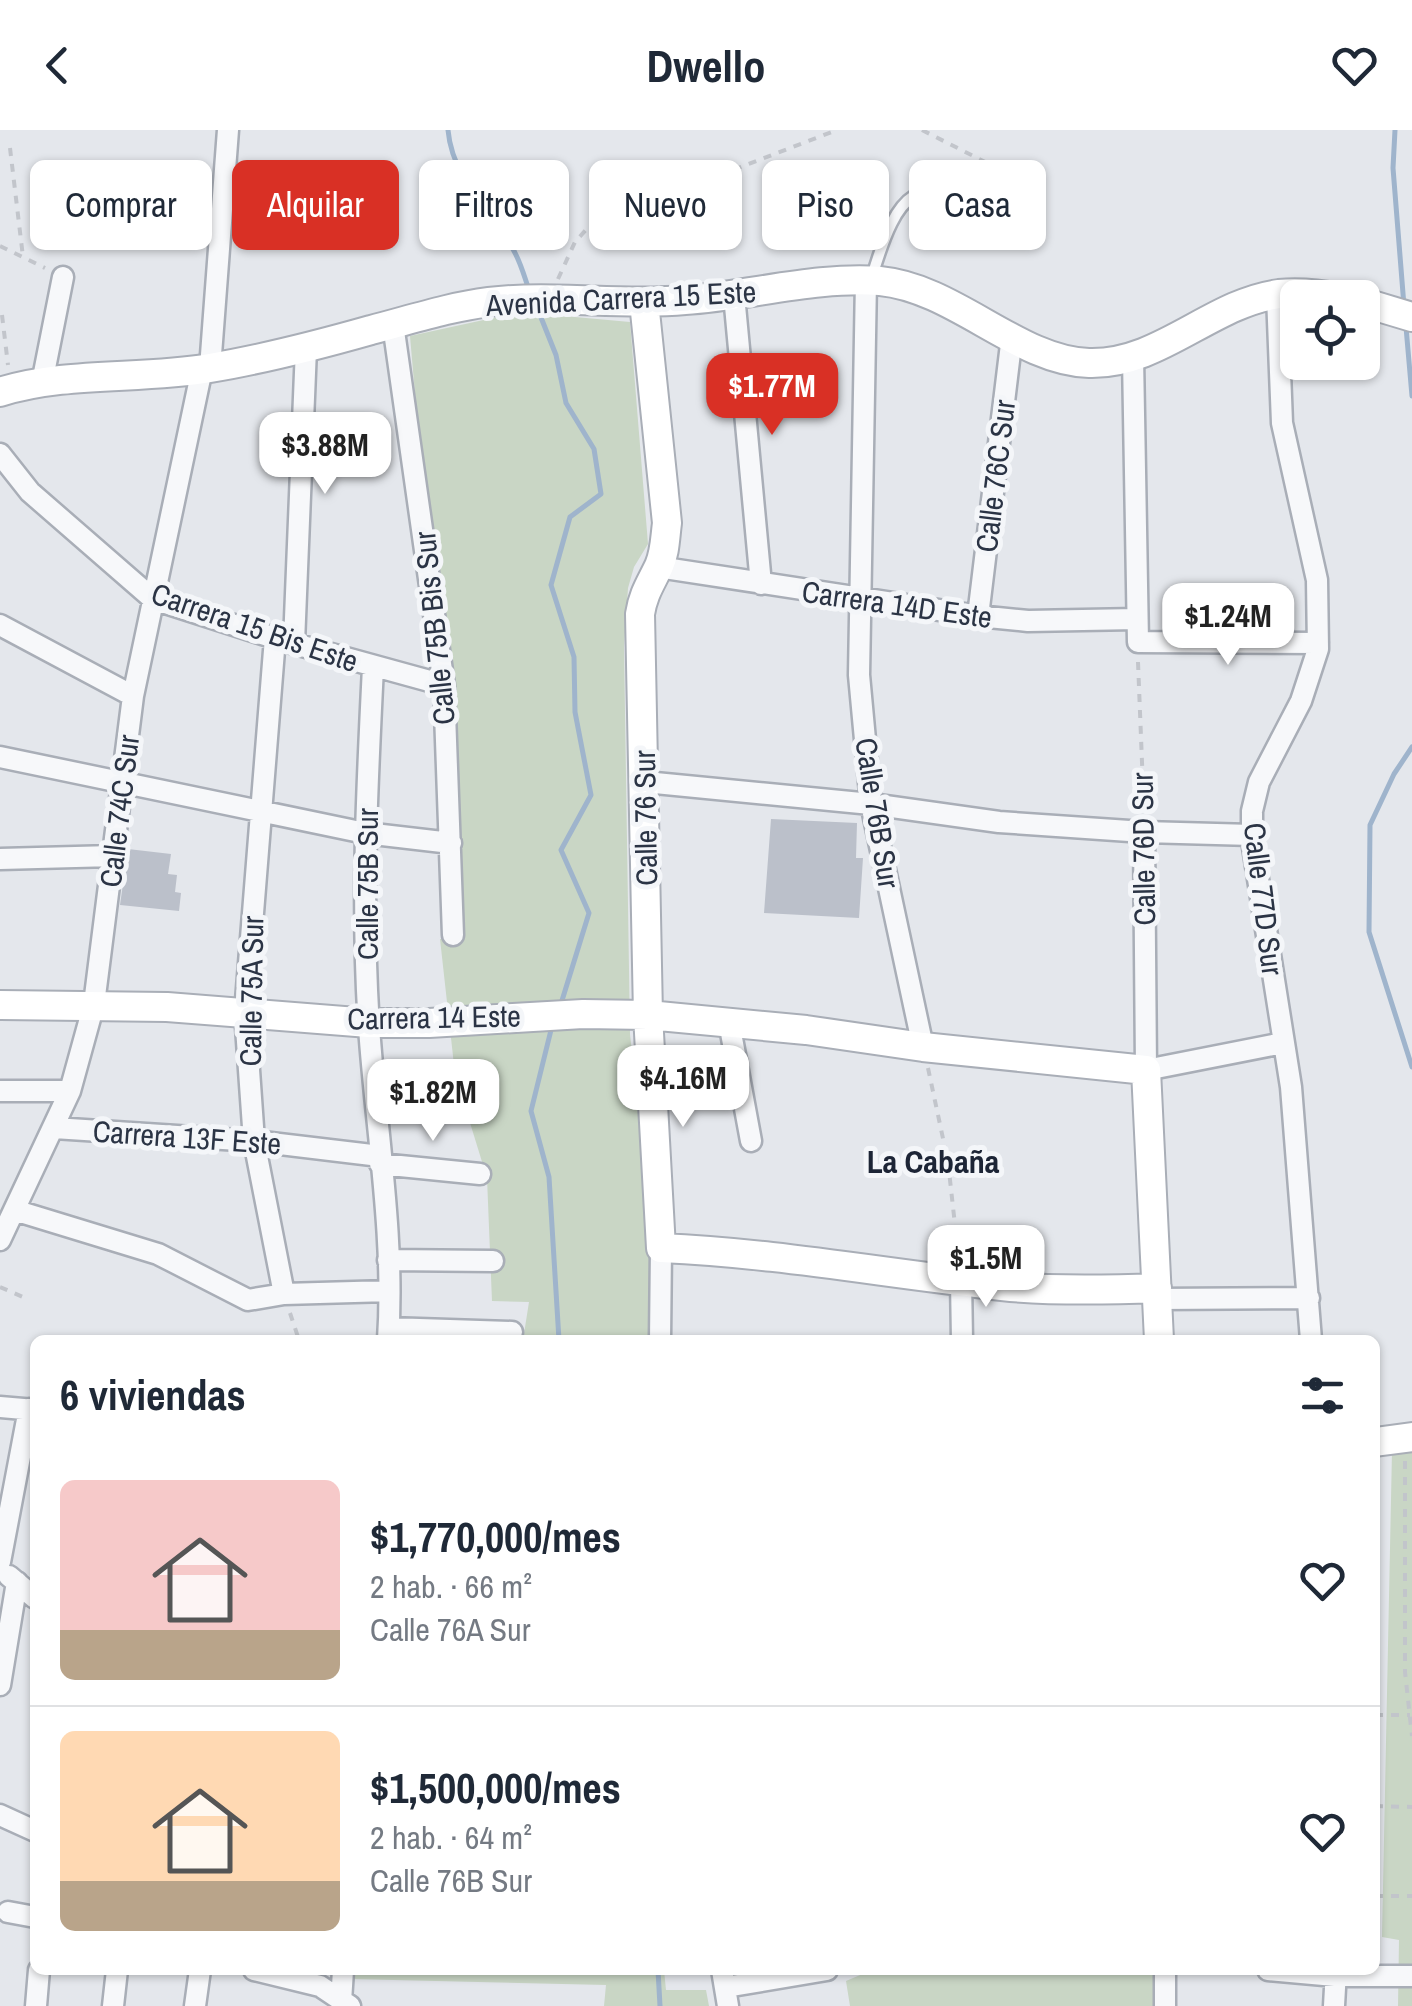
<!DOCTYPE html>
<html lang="es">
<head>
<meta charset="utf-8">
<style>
  :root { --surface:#fff; --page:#f6f6f7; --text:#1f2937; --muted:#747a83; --line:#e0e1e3; --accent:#d93025 }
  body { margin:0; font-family:"Archivo Narrow",sans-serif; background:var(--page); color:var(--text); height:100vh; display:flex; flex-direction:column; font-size:38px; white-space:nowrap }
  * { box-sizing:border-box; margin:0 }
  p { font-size:32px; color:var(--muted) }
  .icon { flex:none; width:55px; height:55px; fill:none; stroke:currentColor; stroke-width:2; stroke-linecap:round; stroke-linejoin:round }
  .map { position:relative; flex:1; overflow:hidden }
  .details { position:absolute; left:30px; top:1205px; width:1350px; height:640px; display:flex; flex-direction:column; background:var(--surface); border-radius:15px; box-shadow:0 2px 8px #0004 }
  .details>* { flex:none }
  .guide { position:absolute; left:30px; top:30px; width:1352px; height:90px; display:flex; gap:20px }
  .tools { position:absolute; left:1280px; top:150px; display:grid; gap:20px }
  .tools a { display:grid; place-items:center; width:100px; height:100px; border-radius:15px; background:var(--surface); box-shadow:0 2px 8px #0004; font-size:50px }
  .price { position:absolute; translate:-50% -85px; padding:0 22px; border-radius:20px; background:#fff; color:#222; font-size:32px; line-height:65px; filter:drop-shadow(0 2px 5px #0008) }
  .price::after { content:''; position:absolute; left:50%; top:60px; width:30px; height:22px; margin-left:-15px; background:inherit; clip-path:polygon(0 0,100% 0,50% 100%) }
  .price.selected { background:var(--accent); color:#fff }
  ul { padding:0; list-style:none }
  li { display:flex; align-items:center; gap:30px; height:250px; padding:0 30px }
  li+li { border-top:2px solid var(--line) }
  li span { display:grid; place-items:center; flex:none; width:280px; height:200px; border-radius:15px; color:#555 }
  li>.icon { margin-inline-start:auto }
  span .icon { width:120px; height:120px; fill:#fffc; stroke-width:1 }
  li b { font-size:42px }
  h2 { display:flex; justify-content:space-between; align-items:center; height:120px; padding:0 30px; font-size:42px }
  .tag { padding:0 35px; border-radius:15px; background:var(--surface); box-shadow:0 2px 8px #0004; font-size:35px; line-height:90px }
  .tag.selected { background:var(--accent); color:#fff }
  header { display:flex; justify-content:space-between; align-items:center; height:130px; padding:0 30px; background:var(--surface); font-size:45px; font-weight:700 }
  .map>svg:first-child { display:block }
</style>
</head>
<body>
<header><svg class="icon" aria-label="back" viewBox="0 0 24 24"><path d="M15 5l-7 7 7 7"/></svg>Dwello<svg class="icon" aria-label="heart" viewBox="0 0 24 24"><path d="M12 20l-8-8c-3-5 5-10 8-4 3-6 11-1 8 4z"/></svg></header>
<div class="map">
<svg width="1412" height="1876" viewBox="0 0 1412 1876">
  <rect width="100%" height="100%" fill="#e4e7ec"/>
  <path fill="#c9d6c5" d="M520,182L630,192L648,414L634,437L628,458L624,517L630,904L651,1102L650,1210H523L529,1172L492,1171L487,1048L455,944L440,809H459L447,514L417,287L410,206Z
    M1412,1317V1876H1398L1399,1810L1382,1807L1392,1321Z
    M352,1840H664L666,1860H706L709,1876H604L606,1855L351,1849Z
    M872,1840H1153L1154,1876H850L846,1851Z"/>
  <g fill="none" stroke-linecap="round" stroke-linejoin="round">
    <path stroke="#9fb4cc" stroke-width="5" d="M448,0C452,46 487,79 511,116C520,129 524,146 529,160
      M1395,0L1393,38L1404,176
      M540,185L556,225L566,273L594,319L601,364L570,387L551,455L574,527L575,582L591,665L561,720L589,783L560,877
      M1406,197L1412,266
      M1412,617L1394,644L1370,695L1369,802L1412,937
      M552,896L531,981L549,1047L559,1210
      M658,1840L660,1876"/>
  </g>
  <path fill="#bbc0ca" d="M771,689L857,693L856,728H863L859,788L764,783Z
    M128,719L171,724L168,744L177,745L175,762L181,763L179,781L120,775Z"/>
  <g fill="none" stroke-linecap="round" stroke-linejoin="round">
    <defs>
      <path id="lane" d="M871,150C904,38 920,56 1021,69L1031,54L1029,48"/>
      <path id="street" d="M866,150L859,545L871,674L923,917
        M734,165L761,454
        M1277,165L1282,293L1317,450L1318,519L1301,571L1259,652L1252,681V711L1291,957L1311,1210
        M393,194L444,555L453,805
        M1133,227L1138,512L1318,513
        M210,238L228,0
        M42,253L63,147
        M0,324L30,362L153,469L284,511L444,555
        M658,437L978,486L1028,491L1137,489
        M978,486L1012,206
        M0,495L133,566
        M275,508L245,883L254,1011L284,1164
        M294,513L306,218
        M373,537C367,657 361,777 369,897C376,1000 395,1106 388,1210
        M0,627L365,703L451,713
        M645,652L871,674L999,692L1144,702L1252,705
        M1144,702L1146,940L1283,913
        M0,729L113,726
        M729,892L751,1011
        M0,961H70
        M54,998L254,1011L380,1026
        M380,1034L480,1044
        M14,1080L158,1124L248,1170L284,1164L389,1161
        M0,1110L70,961L94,874L133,566L202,239
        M388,1130L493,1131
        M961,1151L962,1210
        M1157,1169L1309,1168
        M389,1198L512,1202
        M660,1210L661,1118
        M0,1277L35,1280
        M0,1432L29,1279
        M9,1446L35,1468
        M0,1555L17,1452
        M0,1685L35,1701
        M8,1782L35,1787
        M254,1840L320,1856L350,1876
        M722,1840L728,1876
        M1165,1840V1876
        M1268,1840L1335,1846H1412
        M726,1857L827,1840
        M341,1872L343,1840
        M36,1876L39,1840
        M113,1876L117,1840
        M195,1876L200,1840
        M1334,1876L1336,1840"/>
      <path id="secondary" d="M644,172L667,393C665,408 665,423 659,436C651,453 643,464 640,484L648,885L661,1118C779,1123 894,1145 1011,1157C1060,1161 1108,1160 1157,1158
        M1362,172L1412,187
        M0,262C67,241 141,250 210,238C264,229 318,215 371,200C410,190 449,177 489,172C554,164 620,176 685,170C748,166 818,146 880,151C955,158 1018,231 1089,233C1160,235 1211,173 1279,164C1299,162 1319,164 1339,168
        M0,875L167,877L369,893H429L583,884L648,885L806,900L923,917L1146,940L1159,1210
        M1375,1312L1412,1307"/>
    </defs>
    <use href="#lane" stroke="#a9aeb7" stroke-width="15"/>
    <use href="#street" stroke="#a9aeb7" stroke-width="25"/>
    <use href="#secondary" stroke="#a9aeb7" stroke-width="32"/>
    <path stroke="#c2c5cb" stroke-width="4" stroke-dasharray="8 8" stroke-linecap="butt" d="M922,0L1001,40L1015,44
      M10,18L23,127
      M0,116L45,138
      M558,149L575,112L617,65L653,51L733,40L837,0
      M2,185L8,235
      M1138,532L1144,682
      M928,938L948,1032L959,1131
      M0,1157L23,1167
      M290,1183L299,1210
      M1405,1331V1542L1412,1606
      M1375,1585H1410
      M1375,1676L1412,1677
      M1375,1766H1412"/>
    <use href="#lane" stroke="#f7f8fa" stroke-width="10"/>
    <use href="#street" stroke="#f7f8fa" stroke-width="20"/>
    <use href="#secondary" stroke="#fff" stroke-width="28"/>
  </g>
  <g text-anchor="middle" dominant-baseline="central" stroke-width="10" stroke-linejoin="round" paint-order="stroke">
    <g font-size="30" fill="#2b3445" stroke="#f4f6f9">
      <text transform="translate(621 168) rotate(-3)">Avenida Carrera 15 Este</text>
      <text transform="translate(995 346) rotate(-83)">Calle 76C Sur</text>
      <text transform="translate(897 474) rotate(8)">Carrera 14D Este</text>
      <text transform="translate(255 497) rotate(19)">Carrera 15 Bis Este</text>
      <text transform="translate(434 498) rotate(-96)">Calle 75B Bis Sur</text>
      <text transform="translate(119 681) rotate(-83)">Calle 74C Sur</text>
      <text transform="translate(878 683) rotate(81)">Calle 76B Sur</text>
      <text transform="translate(645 688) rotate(-91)">Calle 76 Sur</text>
      <text transform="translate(1143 719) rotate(-91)">Calle 76D Sur</text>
      <text transform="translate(367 754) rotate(-90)">Calle 75B Sur</text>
      <text transform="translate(1264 769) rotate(83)">Calle 77D Sur</text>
      <text transform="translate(251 861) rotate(-89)">Calle 75A Sur</text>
      <text transform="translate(434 887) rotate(-1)">Carrera 14 Este</text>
      <text transform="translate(187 1007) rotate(4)">Carrera 13F Este</text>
    </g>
    <g font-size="32" font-weight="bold" fill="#1d2536" stroke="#f4f6f9">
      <text x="933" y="1031">La Cabaña</text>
    </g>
  </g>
</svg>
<div class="tools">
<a><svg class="icon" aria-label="locate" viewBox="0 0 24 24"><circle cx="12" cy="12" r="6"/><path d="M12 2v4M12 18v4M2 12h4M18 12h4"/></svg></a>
</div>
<b class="price selected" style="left:772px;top:308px">$1.77M</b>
<b class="price" style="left:325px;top:367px">$3.88M</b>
<b class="price" style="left:1228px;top:538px">$1.24M</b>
<b class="price" style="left:683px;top:1000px">$4.16M</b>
<b class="price" style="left:433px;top:1014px">$1.82M</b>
<b class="price" style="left:986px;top:1180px">$1.5M</b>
<div class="guide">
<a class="tag">Comprar</a>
<a class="tag selected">Alquilar</a>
<a class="tag">Filtros</a>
<a class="tag">Nuevo</a>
<a class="tag">Piso</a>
<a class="tag">Casa</a>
</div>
<section class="details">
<h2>6 viviendas<svg class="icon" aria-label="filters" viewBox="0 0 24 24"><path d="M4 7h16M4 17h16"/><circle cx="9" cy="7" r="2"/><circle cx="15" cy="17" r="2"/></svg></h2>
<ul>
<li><span style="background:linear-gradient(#f6c9c9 75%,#b9a48a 0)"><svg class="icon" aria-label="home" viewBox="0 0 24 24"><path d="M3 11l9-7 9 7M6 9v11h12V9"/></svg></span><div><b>$1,770,000/mes</b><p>2 hab. · 66 m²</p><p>Calle 76A Sur</p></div><svg class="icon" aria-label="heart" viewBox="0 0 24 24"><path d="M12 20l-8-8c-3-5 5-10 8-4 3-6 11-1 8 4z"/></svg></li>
<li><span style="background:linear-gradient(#ffd9b3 75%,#b9a48a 0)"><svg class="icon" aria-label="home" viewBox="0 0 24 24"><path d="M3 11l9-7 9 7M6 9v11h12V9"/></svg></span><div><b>$1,500,000/mes</b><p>2 hab. · 64 m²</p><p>Calle 76B Sur</p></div><svg class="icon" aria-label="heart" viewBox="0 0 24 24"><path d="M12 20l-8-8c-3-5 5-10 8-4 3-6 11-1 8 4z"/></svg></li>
</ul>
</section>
</div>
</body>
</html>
